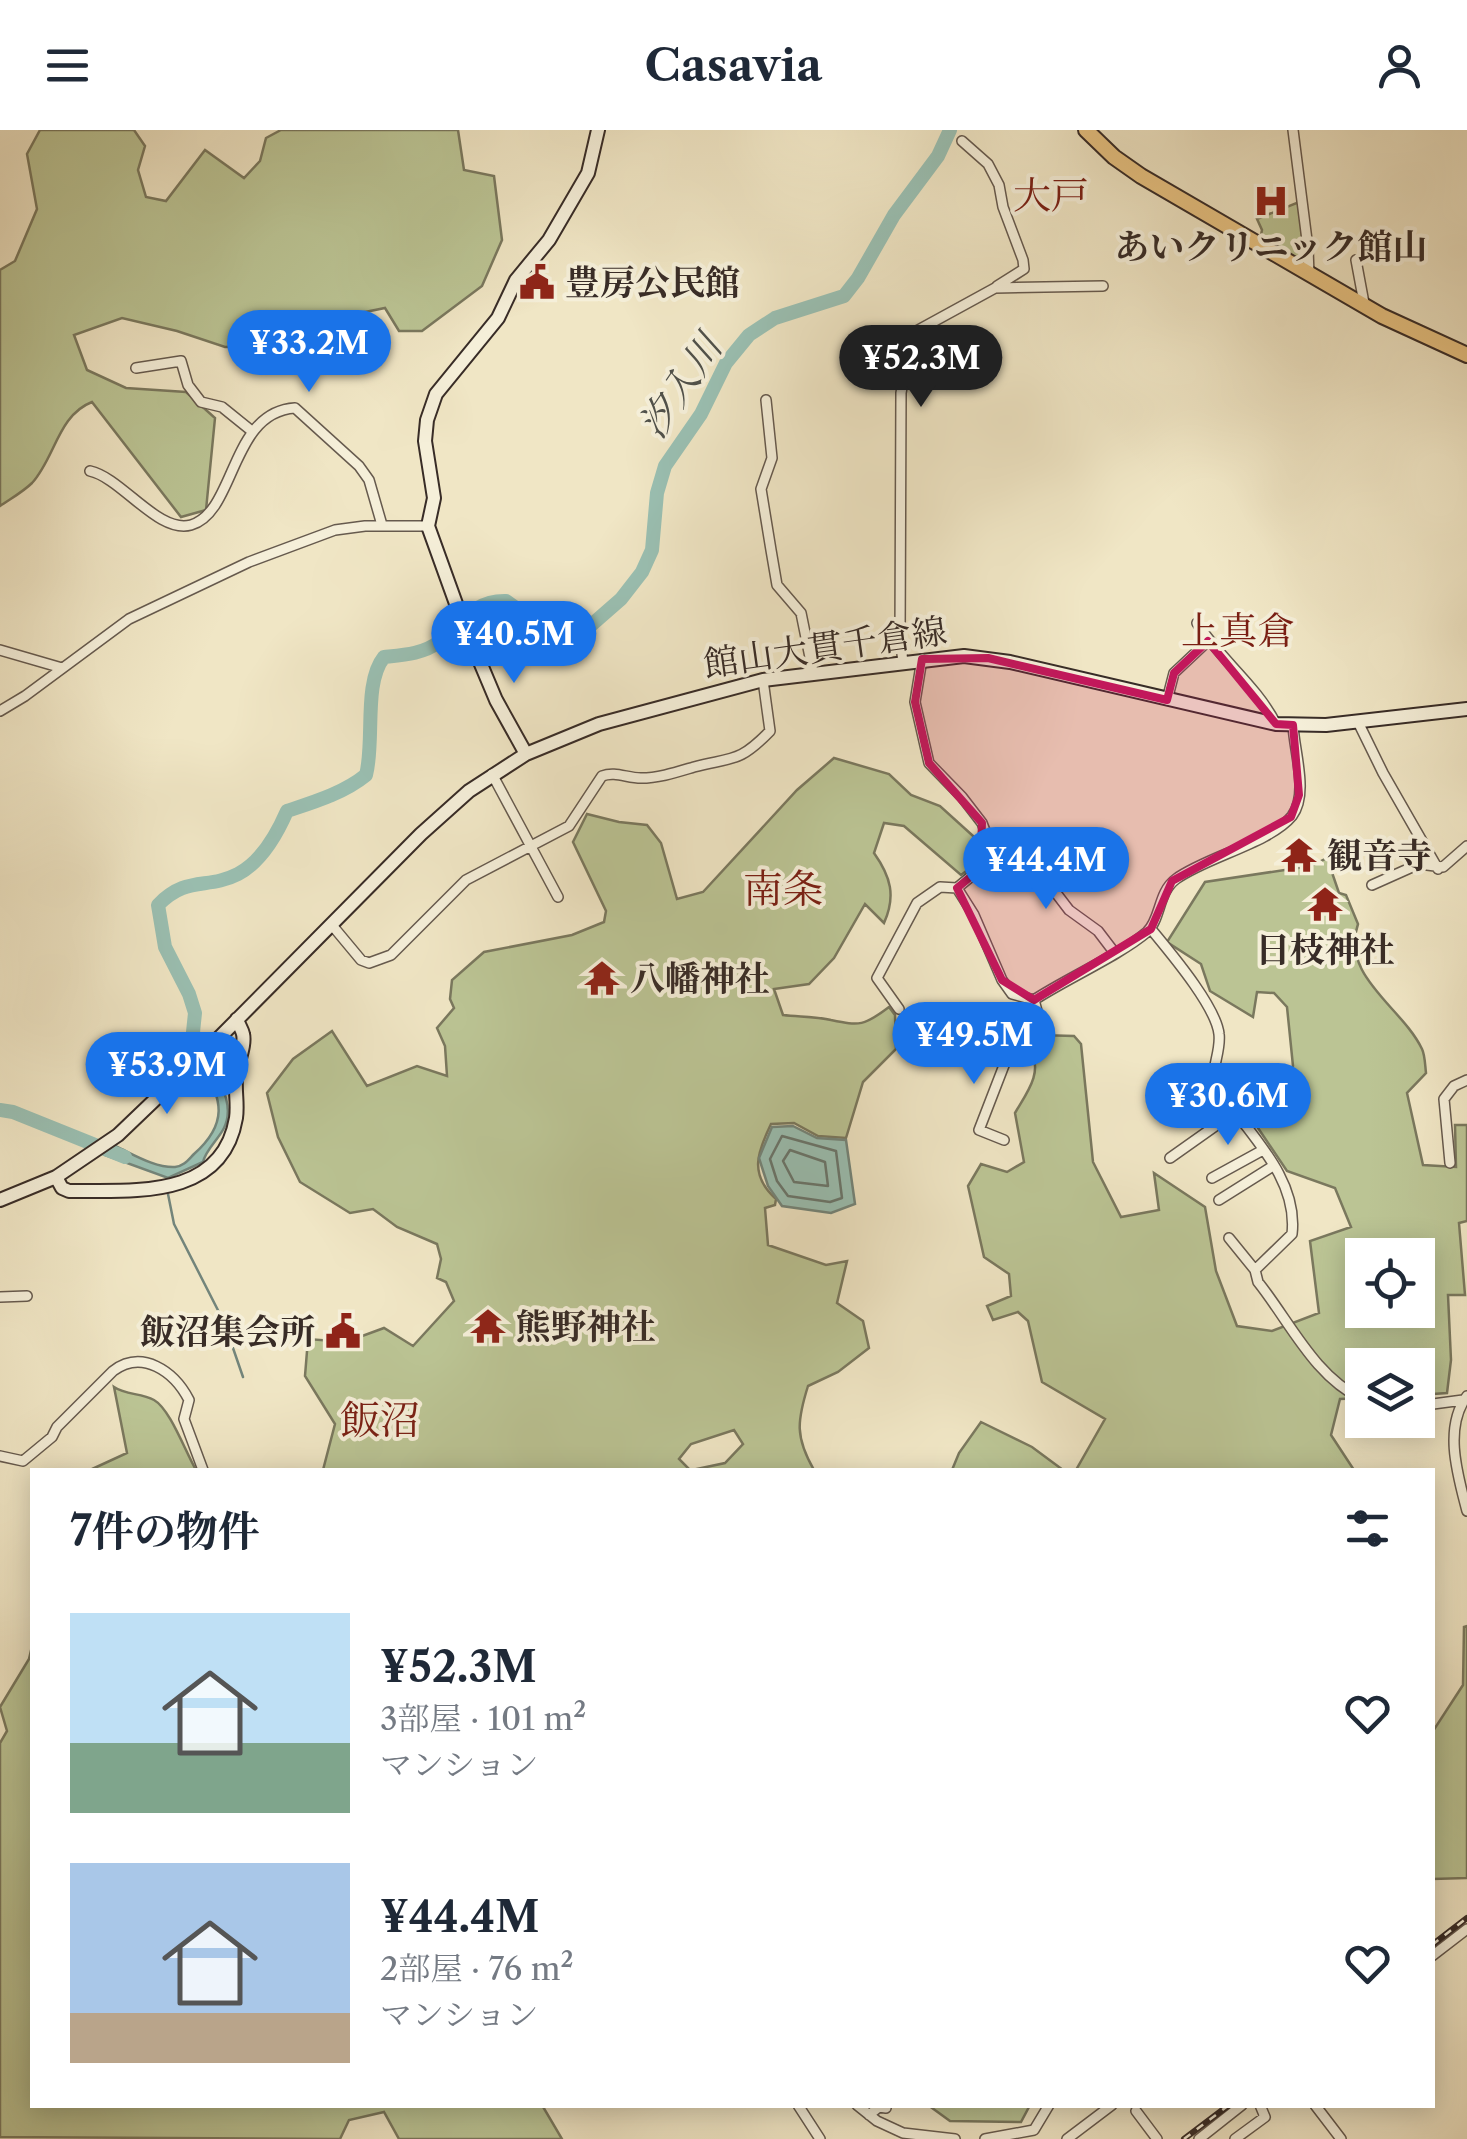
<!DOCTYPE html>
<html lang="ja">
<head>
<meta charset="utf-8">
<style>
  :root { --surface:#fff; --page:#f2f2f3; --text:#1f2937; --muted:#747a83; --accent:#1a73e8 }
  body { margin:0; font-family:"Libre Caslon Text","Noto Serif JP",serif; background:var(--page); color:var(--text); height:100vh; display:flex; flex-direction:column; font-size:38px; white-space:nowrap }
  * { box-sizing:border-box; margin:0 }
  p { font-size:32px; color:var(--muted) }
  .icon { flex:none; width:55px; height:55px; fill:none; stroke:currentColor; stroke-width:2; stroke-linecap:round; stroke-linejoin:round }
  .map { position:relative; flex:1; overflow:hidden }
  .panel { position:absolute; left:30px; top:1338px; width:1405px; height:640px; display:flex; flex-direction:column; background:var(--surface); border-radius:0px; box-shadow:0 5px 25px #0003 }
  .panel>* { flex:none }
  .buttons { position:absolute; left:1345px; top:1108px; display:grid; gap:20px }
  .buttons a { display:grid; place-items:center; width:90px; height:90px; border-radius:0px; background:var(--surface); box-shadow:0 5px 25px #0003; font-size:50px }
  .price { position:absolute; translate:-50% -85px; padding:0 22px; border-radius:35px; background:var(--accent); color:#fff; font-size:32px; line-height:65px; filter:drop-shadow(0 2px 5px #0008) }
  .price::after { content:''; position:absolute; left:50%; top:60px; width:30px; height:22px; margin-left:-15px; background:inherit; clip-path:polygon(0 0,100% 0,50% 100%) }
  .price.current { background:#222; color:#fff }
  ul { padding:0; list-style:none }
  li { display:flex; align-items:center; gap:30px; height:250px; padding:0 40px }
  li span { display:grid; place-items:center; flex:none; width:280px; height:200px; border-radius:0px; color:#555 }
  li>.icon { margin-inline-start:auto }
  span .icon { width:120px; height:120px; fill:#fffc; stroke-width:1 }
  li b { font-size:42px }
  h2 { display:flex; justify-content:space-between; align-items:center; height:120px; padding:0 40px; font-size:42px }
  header { display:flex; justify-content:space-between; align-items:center; height:130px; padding:0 40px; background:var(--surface); font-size:45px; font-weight:700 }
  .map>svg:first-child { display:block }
</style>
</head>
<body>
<header><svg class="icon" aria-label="menu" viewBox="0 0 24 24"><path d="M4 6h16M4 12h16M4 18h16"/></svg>Casavia<svg class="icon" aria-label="person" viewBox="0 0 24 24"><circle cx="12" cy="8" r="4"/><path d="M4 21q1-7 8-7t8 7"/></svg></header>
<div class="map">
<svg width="1467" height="2009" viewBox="0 0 1467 2009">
  <rect width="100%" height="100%" fill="#f0e6c5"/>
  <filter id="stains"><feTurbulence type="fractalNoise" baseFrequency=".002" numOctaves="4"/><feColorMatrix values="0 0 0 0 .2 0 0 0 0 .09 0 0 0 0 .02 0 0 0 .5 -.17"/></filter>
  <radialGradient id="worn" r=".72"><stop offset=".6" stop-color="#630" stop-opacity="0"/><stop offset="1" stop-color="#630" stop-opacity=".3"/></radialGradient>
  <path fill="#bbc494" stroke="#7a785e" stroke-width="2.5" fill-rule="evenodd" d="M40,0H134L145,16L138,40L146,67L166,71L205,20L244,48L260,31L266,8L281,0H458L464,40L494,46L502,110L482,156L422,201H399L385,178L326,190L261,216L225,217L177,201L122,188L74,205L87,240L126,258L186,262L215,288L206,380L181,387L92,272C58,285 55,328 32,353C23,362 10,369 0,376V140L15,131L37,79L27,24Z
    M1299,72L1305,136L1260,110L1262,100L1257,89Z
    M834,628L889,644L911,665L940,676L983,715L977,733L961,745L904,696L884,693L874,723C891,747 896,766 884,793L865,774L834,828L809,854L774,859L783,885C798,887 815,886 831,890C860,896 864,896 889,877L895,885L896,919L863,952L846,1008L818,1006L794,993L771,994C757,1023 749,1045 776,1069L775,1075L765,1078L768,1115L826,1135L847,1131L837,1173L863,1191L869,1218L838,1242L808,1256C797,1291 795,1307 814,1340H692L725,1333L743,1314L734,1300L691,1314L679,1329L690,1340H323L335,1294L305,1246L308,1209L346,1212L384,1198L413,1216L454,1171L446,1152L437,1148L441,1129L437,1114L397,1097L373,1079L350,1083L300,1052L278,1007L267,963L293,929L332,901L367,956L417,936L447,946L445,916L437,898L454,878L450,869L452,850L484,822L572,805L604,792L606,781L573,712L587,684L619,692L647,695L661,713L677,769L703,762L797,660Z
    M1327,728L1339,763L1346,765L1358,794C1340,846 1402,877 1422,919C1425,925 1425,935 1426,943L1407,963L1423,1035L1456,1037L1455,995H1467V1091L1459,1093L1465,1165H1448L1451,1230L1447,1263L1418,1265V1235H1362V1268L1340,1269L1331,1305L1354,1340H1076L1105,1289L1042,1252L1028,1191L1018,1182L993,1190L987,1176L1011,1166L1009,1144L984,1127L968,1056L981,1034L1007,1042L1024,1032L1015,983C1026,964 1044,942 1030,920L1038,905L1074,906L1081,914L1093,1032L1121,1087L1159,1080L1154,1043L1205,1077L1216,1141L1237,1196L1272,1201L1319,1183L1310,1111L1351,1097L1335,1058L1287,1041L1256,995L1241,965L1273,962L1293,936L1287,877L1274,863L1257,862L1253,887L1210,861L1201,834L1167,812L1205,752L1311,736ZM1362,1125H1418V1180H1362Z
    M114,1257C126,1265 141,1263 154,1270C170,1279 185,1321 196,1340H90L127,1323Z
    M981,1292L1032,1317L1063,1340H952L959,1323Z
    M1467,1496V1748L1433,1749V1601L1463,1555L1464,1497Z
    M32,1516V1975H542L562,2009H399L384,1982L349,1990L340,2009L0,2007V1613L7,1601L0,1577L29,1529Z
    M928,1975H1030L1021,1992L950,1991Z"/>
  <path fill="#9ac0b3" stroke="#73857b" stroke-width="2.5" d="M208,928C217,948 236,974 224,998C218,1010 206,1019 203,1032L168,1048L105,1025L115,1016C133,1024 155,1038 175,1037C184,1036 188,1030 194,1024C228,994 223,970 202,934Z
    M793,996L817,1008L846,1010L855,1074L831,1083L782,1076L768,1056L759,1028L772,997Z"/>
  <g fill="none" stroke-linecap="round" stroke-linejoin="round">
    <path stroke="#69766d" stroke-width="2.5" d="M782,1006L836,1021L842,1068L830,1072L788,1066L777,1051L770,1029Z
      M790,1020L825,1032L828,1056L794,1052L783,1031Z"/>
    <path stroke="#73857b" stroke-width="2.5" d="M167,1059L174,1094L224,1192L243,1247"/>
    <path stroke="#9ac0b3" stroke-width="14" d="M208,936L198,919L193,902L195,883L189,864L165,817L158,775C187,745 207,760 238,744C261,732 277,704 287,681C314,672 344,663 366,645C375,611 363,553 384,527C403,525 423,524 439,512C462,494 473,470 506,471L530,488L565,496L581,504L621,469L642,442L652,420L657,363L665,336L701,284L726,233L749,205L775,188L844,166L858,148L894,85L938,26L950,0
      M0,980L13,982L125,1027"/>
    <defs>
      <path id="street" d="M1293,0L1308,118L1309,145
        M962,11L988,34L999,55L1003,77L1023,130L1024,139L997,156
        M1356,130L1364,173
        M136,238L181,231L188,255L201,272L222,277L253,302
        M766,270L772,328L761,359L771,420L777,455L801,483L813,542
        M90,341C122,348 158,404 191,395C236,382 230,282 295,278L359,336L369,350L382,395
        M1197,493C1220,529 1256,555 1276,594
        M0,520L62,538
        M903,532L900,508L901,263L911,204L995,158L1103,156
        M1167,570L1174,543L1208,511
        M0,581L25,566L129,489L249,432L335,400L365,396H428
        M1358,592L1383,643L1438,739
        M492,644L558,767
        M1017,712L1069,780L1098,801L1114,822
        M1372,755L1419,734L1443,737L1467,716
        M957,758L974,785L1002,850L1012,864L1034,870C1066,849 1120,825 1147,802C1161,789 1158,762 1176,749C1206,727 1270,713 1292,686C1309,664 1294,621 1293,595
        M331,794L361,830L369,833L391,825L466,750L569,696L602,646C615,641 627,648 641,648C659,648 677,642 694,637C733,627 739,633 770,601L763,550
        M1151,799C1169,821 1216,876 1219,904C1221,919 1213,935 1213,951C1242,998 1299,1044 1292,1104L1255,1140
        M899,879L877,848L917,773L940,757L957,758L980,739L988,721L987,706L982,693L962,667L929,633L915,572L922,529
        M1004,1010L979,1000L1008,925L1037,881L1034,870
        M1170,1028L1235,982
        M1450,1033L1444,969L1454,956L1467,950
        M1212,1048L1263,1020
        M1219,1070L1273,1036
        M1229,1108L1255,1140L1258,1152C1290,1192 1314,1246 1362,1269
        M0,1167L27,1166
        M1467,1266C1443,1298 1458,1346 1467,1381
        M1418,1276L1463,1270
        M0,1326L23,1331L52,1307L57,1297L113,1241C142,1219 174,1241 189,1270L184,1289L203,1340
        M1432,1826L1467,1799
        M798,1975L820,2009
        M857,1975L877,1991L903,2003L955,2009
        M1315,1975L1341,2009
        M1136,1981L1157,2009
        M869,1985L879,1977L886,1978
        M985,2009L1034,2000L1049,1975
        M1067,2009L1112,1975
        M1199,2009L1242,1975
        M1235,2009L1265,1987L1260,1975"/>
      <path id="secondary" d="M526,624L496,570L459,482L428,396L434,368L425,311L427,290L436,264L498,188L516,150L549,110L588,43L598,0
        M56,1047L62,1058L69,1061C131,1060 222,1071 236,988C238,975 235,962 236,949C236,936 246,916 243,904C242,899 238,894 237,889
        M0,1070L56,1047L118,1005L210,917L421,704L469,661L526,624L599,594L763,550L964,526L1010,532L1276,594L1326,595L1467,579"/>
      <path id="primary" d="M1086,0L1114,27L1141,46L1382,186L1467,225"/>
    </defs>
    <use href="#street" stroke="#665a4e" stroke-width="12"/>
    <use href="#secondary" stroke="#382c27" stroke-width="16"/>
    <use href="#primary" stroke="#382c27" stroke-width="18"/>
    <use href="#street" stroke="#f5efd9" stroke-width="9"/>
    <use href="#secondary" stroke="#f5efd9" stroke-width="12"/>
    <use href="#primary" stroke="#e8c382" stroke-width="14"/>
    <defs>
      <path id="rail" d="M1432,1815L1467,1788
        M1184,2009L1229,1975"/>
    </defs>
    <use href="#rail" stroke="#382c27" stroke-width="6"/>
    <use href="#rail" stroke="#f5efd9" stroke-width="2.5" stroke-dasharray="8" stroke-linecap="butt"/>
  </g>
  <path fill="#c2185b" fill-opacity="0.2" stroke="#c2185b" stroke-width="8" stroke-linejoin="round" d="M1208,511L1276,594L1293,595L1299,665L1291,687L1172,751L1151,799L1034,870L1002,850L957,758L980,739L982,693L929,633L915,572L922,529L988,528L1167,570L1174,543Z"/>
  <defs>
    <symbol id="hospital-bare" viewBox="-9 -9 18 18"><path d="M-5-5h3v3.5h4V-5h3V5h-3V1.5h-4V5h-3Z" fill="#8f2418" stroke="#f5efd9" stroke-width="2.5" paint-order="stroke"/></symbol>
    <symbol id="civic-bare" viewBox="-9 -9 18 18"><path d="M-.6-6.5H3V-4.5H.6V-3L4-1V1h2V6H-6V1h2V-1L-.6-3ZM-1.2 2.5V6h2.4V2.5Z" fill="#8f2418" stroke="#f5efd9" stroke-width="2.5" paint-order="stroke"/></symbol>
    <symbol id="temple-bare" viewBox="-9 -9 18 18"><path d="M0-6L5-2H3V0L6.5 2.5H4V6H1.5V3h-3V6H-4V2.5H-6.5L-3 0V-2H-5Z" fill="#8f2418" stroke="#f5efd9" stroke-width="2.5" paint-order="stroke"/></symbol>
  </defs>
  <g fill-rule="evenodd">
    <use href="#hospital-bare" x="1246" y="46" width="50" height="50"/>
    <use href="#civic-bare" x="512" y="127" width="50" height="50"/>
    <use href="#temple-bare" x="1274" y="700" width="50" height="50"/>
    <use href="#temple-bare" x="1300" y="749" width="50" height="50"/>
    <use href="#temple-bare" x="577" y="823" width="50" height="50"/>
    <use href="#temple-bare" x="463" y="1171" width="50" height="50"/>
    <use href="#civic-bare" x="318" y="1176" width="50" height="50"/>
  </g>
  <g text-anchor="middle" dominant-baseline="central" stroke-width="8" stroke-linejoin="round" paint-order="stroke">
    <g font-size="35" font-weight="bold" fill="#382c27" stroke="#f5efd9" text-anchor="start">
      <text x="1271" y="116" text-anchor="middle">あいクリニック館山</text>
      <text x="565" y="152">豊房公民館</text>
      <text x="1327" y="725">観音寺</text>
      <text x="1325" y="819" text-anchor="middle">日枝神社</text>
      <text x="630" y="848">八幡神社</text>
      <text x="516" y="1196">熊野神社</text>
      <text x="315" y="1201" text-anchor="end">飯沼集会所</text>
    </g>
    <g font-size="35" fill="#382c27" stroke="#f5efd9">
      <text transform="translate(825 517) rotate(-8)">館山大貫千倉線</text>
    </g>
    <g font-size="38" fill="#7a1f14" stroke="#f5efd9">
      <text x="1051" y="65">大戸</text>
      <text x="1238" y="500">上真倉</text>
    </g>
    <g font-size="38" font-style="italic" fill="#50514a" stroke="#f5efd9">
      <text transform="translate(680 256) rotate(-56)">汐入川</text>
    </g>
    <g font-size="40" fill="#7a1f14" stroke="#f5efd9">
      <text x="783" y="758">南条</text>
      <text x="380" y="1289">飯沼</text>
    </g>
  </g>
  <rect width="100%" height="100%" filter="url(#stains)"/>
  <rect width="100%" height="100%" fill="url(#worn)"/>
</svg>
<div class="buttons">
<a><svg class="icon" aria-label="locate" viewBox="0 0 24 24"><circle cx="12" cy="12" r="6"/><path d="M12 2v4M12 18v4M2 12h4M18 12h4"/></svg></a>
<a><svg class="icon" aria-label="layers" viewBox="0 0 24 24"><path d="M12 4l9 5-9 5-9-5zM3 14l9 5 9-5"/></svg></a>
</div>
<b class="price" style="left:309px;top:265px">¥33.2M</b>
<b class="price current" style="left:921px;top:280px">¥52.3M</b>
<b class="price" style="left:514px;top:556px">¥40.5M</b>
<b class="price" style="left:1046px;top:782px">¥44.4M</b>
<b class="price" style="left:974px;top:957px">¥49.5M</b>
<b class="price" style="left:167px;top:987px">¥53.9M</b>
<b class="price" style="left:1228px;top:1018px">¥30.6M</b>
<section class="panel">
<h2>7件の物件<svg class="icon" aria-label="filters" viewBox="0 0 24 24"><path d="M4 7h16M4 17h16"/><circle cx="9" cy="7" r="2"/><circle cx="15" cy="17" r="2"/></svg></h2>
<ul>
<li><span style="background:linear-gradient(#bfe0f5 65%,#7fa58c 0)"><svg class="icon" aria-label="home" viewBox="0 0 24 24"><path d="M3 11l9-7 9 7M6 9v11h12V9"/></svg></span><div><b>¥52.3M</b><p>3部屋 · 101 m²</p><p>マンション</p></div><svg class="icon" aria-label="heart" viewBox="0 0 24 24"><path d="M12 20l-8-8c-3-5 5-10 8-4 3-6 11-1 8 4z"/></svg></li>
<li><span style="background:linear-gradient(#a9c7e8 75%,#b9a48a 0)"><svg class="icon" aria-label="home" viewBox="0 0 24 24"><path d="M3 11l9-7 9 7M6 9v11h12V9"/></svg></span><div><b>¥44.4M</b><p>2部屋 · 76 m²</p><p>マンション</p></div><svg class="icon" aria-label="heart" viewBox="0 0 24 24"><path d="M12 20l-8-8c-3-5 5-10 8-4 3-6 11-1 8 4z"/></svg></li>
</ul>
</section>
</div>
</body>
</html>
